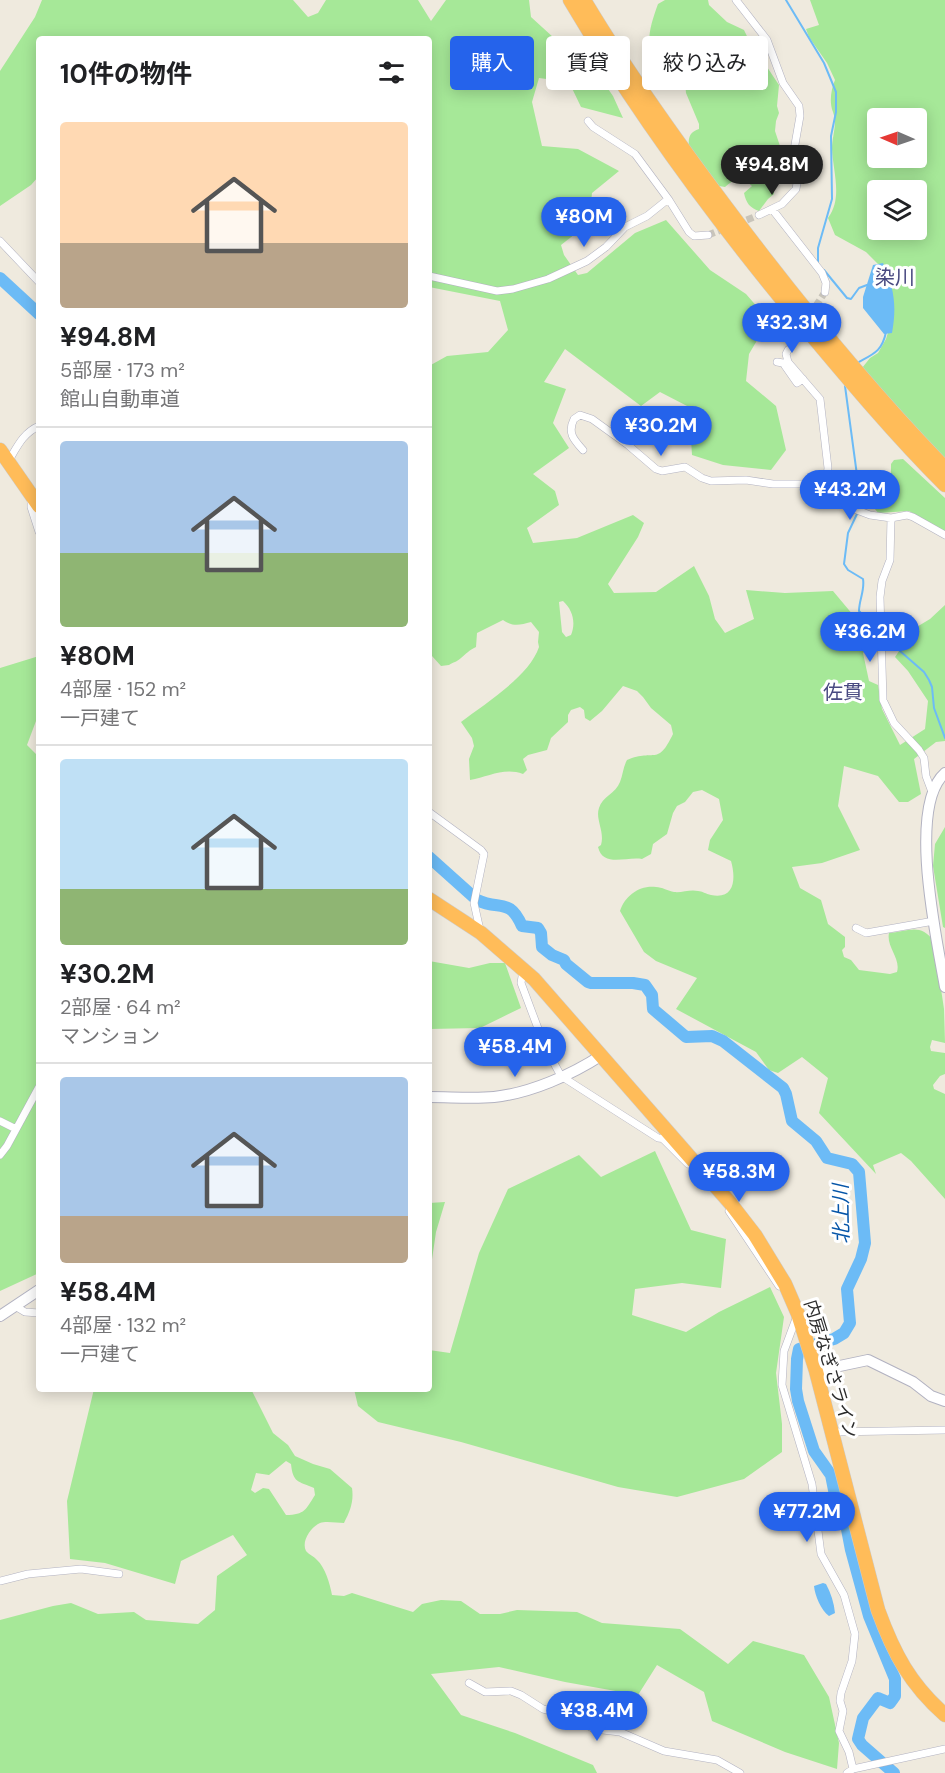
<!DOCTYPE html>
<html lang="ja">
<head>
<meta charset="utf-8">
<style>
  :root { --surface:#fff; --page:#f2f2f2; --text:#202124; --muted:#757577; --line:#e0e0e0; --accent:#2563eb }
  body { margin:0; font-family:"DM Sans","Noto Sans JP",sans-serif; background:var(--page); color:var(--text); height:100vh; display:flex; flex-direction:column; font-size:22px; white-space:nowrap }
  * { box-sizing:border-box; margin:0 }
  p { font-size:20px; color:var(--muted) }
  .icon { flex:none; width:33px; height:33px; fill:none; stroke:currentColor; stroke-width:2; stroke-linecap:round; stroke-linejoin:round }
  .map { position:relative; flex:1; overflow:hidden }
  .sheet { position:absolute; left:36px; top:36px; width:396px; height:1356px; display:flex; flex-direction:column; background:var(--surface); border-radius:6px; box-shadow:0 3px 15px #0003 }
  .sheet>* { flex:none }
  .top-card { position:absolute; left:450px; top:36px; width:405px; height:54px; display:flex; gap:12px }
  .needle { width:39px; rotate:272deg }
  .controls { position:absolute; left:867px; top:108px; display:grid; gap:12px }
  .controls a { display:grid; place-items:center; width:60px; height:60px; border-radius:6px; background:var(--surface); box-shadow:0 3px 15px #0003; font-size:30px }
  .price { position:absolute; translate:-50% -51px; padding:0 14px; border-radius:21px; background:var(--accent); color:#fff; font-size:20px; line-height:39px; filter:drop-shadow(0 2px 3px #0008) }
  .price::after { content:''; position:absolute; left:50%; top:36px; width:18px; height:14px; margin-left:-9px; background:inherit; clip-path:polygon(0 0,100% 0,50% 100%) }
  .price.active { background:#222; color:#fff }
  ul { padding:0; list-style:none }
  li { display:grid; align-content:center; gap:12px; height:318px; padding:0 24px }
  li+li { border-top:2px solid var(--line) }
  li span { display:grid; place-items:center; height:186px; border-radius:6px; color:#555 }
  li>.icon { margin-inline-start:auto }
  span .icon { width:108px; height:108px; fill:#fffc; stroke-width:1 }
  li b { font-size:26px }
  h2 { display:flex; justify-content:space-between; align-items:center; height:72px; padding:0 24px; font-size:26px }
  .chip { padding:0 21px; border-radius:6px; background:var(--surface); box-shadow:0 3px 15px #0003; font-size:21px; line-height:54px }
  .chip.active { background:var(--accent); color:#fff }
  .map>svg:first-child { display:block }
</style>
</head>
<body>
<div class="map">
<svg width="945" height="1773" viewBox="0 0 945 1773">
  <rect width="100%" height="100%" fill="#efeade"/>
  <path fill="#a6e898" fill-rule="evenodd" d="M42,0H293L308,17L318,13L326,0H418L431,21L446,0H529L531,17L565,48L590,63L613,96L623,118L581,107L569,82L539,78L532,102L542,146L578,149L619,171L592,193L589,223L561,245L564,255L578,275L587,273L635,233L666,220L710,270L746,294L765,316L762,332L749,354L746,381L776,406L786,450L771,470L723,465L692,455L689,407L660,392L641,406L565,349L544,382L566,389L553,423L569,448L533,474L555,491L559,505L527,528L533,543L577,538L633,515L644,523L638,537L608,584L614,593L656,592L694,566L709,596L715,619L725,633L754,619L746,590L785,593L833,591L874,640L863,653L869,681L878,685L882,709L900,745L925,729L928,701L908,671L895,657L915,628L930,619L945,605V741L936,742L914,759L921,794L908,802H899L878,776L844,766L838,806L860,850L822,863L792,867L800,888L821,900L828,924L845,937V947L842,950L844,957L851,960L859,970L890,974L897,972C901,958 886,947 889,933C907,932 921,922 934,942L944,1009L945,1043L932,1040L930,1047L931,1051L945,1053V1074L940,1076L933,1085L934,1089L945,1094V1199L911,1161L901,1153L873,1165L876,1174L819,1113L828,1078L802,1057L778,1073L769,1070L756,1052L676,1009L697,978L656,961L644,952L620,911C625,896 639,885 656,887C662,887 668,891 674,892C682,893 690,889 698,891C702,891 706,894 711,895C735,900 736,878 731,861L708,850L710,840L723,820L719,799L702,790L693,792L685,802L677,806L673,813L667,834L653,844L651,854L642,859C627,856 603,868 598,847L601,845C605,832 595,819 599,808C602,797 616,793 620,782C623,775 623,767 627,760C656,748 657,767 673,734L671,725L651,708L643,697L637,691L623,686L602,711L590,721L585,718L584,710L580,707L571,710L568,715V722L551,738L547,750L528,755L523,759L527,770L523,774C504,767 488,777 470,780L469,759L474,746L472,738L461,722C484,704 529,677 539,647L538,642L539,632L531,622C520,625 513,627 503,620L477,633L476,647C469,650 466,654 461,658C457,662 453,662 449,665L441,666L432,656L429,655V366L447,356L488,352L508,330L500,301L429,287V39H39V176L31,185L0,206V71L35,17ZM563,601C573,610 576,623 571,635L566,637L562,632L559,602Z
    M665,0H708L709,5L727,22L744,30L760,63L767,67L779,85L777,106L779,113L776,121L775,131L781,149L776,157L766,166V172C773,179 774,184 774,194L768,199L759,211C750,208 746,203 744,193L752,186C743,177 734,178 725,187L719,186L689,146C688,137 690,132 699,129V124L686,93L685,82C649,54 641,50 658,4Z
    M810,0H945V459L862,368L870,358L878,353L886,339L890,326L881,267L866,252L835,235L828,218C843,198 833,172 832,149C832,139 835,131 835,121C835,117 834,116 833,112C829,103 831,89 835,80L827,63L809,37L806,29L819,25ZM878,118H916V158H878ZM878,190H916V230H878Z
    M903,459L945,498V532L909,511L878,513L875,509C878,504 882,501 885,497C891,488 891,474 891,464L894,460Z
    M39,656V713L27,745L39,757V1273L0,1291V668Z
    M945,827V928L943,927L933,866L935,844Z
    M429,961L469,968L490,963H505L521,1008L480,1028L429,1029Z
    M655,1151L691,1230L726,1239L721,1288L682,1283L635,1289L632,1315L686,1332L719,1312L770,1287L784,1317L776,1373L782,1424V1452L744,1479L677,1497L618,1487L461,1442L378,1422L358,1406L354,1389H429V1350L450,1353L479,1253L508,1189L579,1155L601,1177Z
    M445,1202L436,1232L429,1280V1203Z
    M94,1389H251L273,1433L288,1445L295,1456L313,1464L330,1469L352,1488C354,1502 350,1511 344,1523C337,1523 326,1521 320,1523C311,1527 301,1541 306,1551C309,1555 314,1556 317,1560C325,1567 330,1584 332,1595L344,1596L352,1593L413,1612L422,1604L441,1600L461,1601L480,1614H500L517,1610L577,1612L602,1623L680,1629L728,1664L753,1641L804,1655L829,1697L839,1743L837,1769L785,1752L712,1721L704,1692L657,1665L638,1695L565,1682L499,1667L431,1674L461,1715L515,1733L593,1765L597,1773H0V1620L53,1606L71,1603L98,1614L134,1612L146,1620L198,1624L215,1610L217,1576L247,1555L233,1535L181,1561L175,1584L105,1563L70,1559L67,1501ZM286,1461L291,1464C293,1483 298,1481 314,1488L315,1495C306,1509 305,1515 286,1515L269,1489L263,1488L255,1493L251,1490L256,1473L269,1475Z"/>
  <path fill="#6cbbf6" d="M883,263C894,288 897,305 892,333L884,334L863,308V297L873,265Z
    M823,1583L826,1584C831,1593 834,1603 835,1613L829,1616C821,1610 815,1596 814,1586Z"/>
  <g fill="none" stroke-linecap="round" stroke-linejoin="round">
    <path stroke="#6cbbf6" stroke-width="2" d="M786,0L824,63L836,92V112L831,136L832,199L818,248V263
      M824,270L847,298L851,299L859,288L867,285
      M857,363C873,354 882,352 886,332
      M845,386L861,505
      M857,514L848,533L844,564L848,570L863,579C865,590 859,600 859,611L876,629
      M884,637L924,672L929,680L932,687L934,708L945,738"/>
    <path stroke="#6cbbf6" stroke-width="12" d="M0,278L39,314
      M429,857L477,900C500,911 509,897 522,926L538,928L541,933L542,947L552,955L564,960L566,964L588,982L591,983H633L645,985L652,995L653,1009L686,1037L712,1036L723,1041L783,1088L786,1094L792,1121L816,1141L827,1158L852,1164L859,1172L865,1243L861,1259L847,1289L850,1323L844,1333L834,1339L799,1349L797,1359L796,1389L798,1401L814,1451L831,1475L835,1495L846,1524L851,1550L869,1616L895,1679V1696L890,1703L878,1698L863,1718L858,1739L862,1745L894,1773"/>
    <path stroke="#c8c4ba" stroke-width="7" stroke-dasharray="7 3.5" stroke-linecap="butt" d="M737,224L759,215
      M708,235L726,228
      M810,315L825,292
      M788,350L804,325"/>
    <defs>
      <path id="street" d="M736,0L767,40L783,83L799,106L800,116L794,150L798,177L796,189L782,204L759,215
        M588,121L593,127L635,154L669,200
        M772,209L822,273L826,283L825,292
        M0,241L39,282
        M429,276L497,291L513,289L548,279L587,261L606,247L625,227L647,216L667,200H669L689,232L694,236L708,235
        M788,350L786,354L788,362L820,399L828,468L826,484L833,501L870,515L891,518L907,515L913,517L945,535
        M777,362L783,363L797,383L803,379
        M583,450C574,440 567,433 574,419L580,415L592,419L628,445L656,469L662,471L685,467L702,478L711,481L746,480L773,484H826
        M8,462C17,447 23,433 39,426
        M31,497V507L39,532
        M891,518L890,560L882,581L880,597L883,700L894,723L919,750L924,758L926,776L932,792
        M429,812L481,850L484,854L474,903L480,930
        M856,928L866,933L934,921
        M523,970L521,983L545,1047L561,1076L658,1138L674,1140
        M0,1121L16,1129
        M664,1140L688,1164
        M0,1155L7,1146L39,1087
        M729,1211L779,1286
        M15,1306L25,1312L39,1313
        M797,1316L784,1351L782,1385L812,1484L821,1554L844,1595L855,1634L852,1661L841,1693L840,1701L843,1711L839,1731L849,1752L853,1769
        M832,1432L945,1430
        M0,1581L28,1574L81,1569L119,1574
        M469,1683L485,1692L511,1691L521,1695L543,1709L571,1716L594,1729L620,1732L664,1751L717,1760L740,1773
        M847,1773L853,1769L945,1749"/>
      <path id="secondary" d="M945,773C907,806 937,941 945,987
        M429,1097C451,1097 473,1099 494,1097C531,1093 571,1075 602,1055
        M0,1316L39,1290
        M816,1371L868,1360L913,1382L931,1396L945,1401"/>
      <path id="highway" d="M570,0C638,115 718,223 803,325C849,380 895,435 945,485
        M584,0C633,82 690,160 748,236C809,316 874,395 945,468
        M0,450L39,506
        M429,899L481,933L534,979L731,1204L755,1235L785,1284L798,1314L816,1371L878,1610C894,1654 910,1684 945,1715"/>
    </defs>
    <use href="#street" stroke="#b2b2c1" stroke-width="8"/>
    <use href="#secondary" stroke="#b2b2c1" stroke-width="12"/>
    <use href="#highway" stroke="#ccc" stroke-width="15"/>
    <use href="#street" stroke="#fff" stroke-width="7"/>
    <use href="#secondary" stroke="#fff" stroke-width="10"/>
    <use href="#highway" stroke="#ffbc59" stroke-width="14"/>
  </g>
  <g text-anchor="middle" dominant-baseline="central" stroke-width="6" stroke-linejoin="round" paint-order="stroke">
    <g font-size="18" fill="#2c2c2c" stroke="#fff">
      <text transform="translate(831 1369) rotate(73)">内房なぎさライン</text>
    </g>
    <g font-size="20" fill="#494a81" stroke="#fff">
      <text x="895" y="277">染川</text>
      <text x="843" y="692">佐貫</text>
    </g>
    <g font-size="20" font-style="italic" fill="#0555a8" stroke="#fff">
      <text transform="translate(841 1214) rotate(-91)">北上川</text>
    </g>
  </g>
</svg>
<div class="controls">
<a><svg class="needle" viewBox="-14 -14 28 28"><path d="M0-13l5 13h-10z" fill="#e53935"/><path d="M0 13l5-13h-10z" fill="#757577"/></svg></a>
<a><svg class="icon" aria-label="layers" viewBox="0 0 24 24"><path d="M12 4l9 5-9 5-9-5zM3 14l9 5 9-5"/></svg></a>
</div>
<b class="price active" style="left:772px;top:196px">¥94.8M</b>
<b class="price" style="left:584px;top:248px">¥80M</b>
<b class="price" style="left:792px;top:354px">¥32.3M</b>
<b class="price" style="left:661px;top:457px">¥30.2M</b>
<b class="price" style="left:850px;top:521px">¥43.2M</b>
<b class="price" style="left:870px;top:663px">¥36.2M</b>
<b class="price" style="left:515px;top:1078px">¥58.4M</b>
<b class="price" style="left:739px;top:1203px">¥58.3M</b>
<b class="price" style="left:807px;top:1543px">¥77.2M</b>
<b class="price" style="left:597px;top:1742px">¥38.4M</b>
<div class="top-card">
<a class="chip active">購入</a>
<a class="chip">賃貸</a>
<a class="chip">絞り込み</a>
</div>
<section class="sheet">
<h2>10件の物件<svg class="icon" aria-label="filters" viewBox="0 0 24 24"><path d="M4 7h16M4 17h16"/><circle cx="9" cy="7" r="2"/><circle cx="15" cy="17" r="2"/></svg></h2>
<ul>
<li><span style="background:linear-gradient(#ffd9b3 65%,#b9a48a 0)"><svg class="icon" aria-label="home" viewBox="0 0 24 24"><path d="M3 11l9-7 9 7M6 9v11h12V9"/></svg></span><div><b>¥94.8M</b><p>5部屋 · 173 m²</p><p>館山自動車道</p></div></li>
<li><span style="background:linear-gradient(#a9c7e8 60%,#8fb573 0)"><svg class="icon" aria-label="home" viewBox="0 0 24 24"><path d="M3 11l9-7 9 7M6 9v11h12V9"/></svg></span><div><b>¥80M</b><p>4部屋 · 152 m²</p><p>一戸建て</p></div></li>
<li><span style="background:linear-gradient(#bfe0f5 70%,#8fb573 0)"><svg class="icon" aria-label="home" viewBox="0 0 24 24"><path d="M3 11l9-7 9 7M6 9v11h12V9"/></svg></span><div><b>¥30.2M</b><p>2部屋 · 64 m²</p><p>マンション</p></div></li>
<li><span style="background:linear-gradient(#a9c7e8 75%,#b9a48a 0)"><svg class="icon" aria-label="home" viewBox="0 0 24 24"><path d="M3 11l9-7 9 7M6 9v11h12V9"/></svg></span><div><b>¥58.4M</b><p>4部屋 · 132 m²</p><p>一戸建て</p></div></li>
</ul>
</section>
</div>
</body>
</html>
